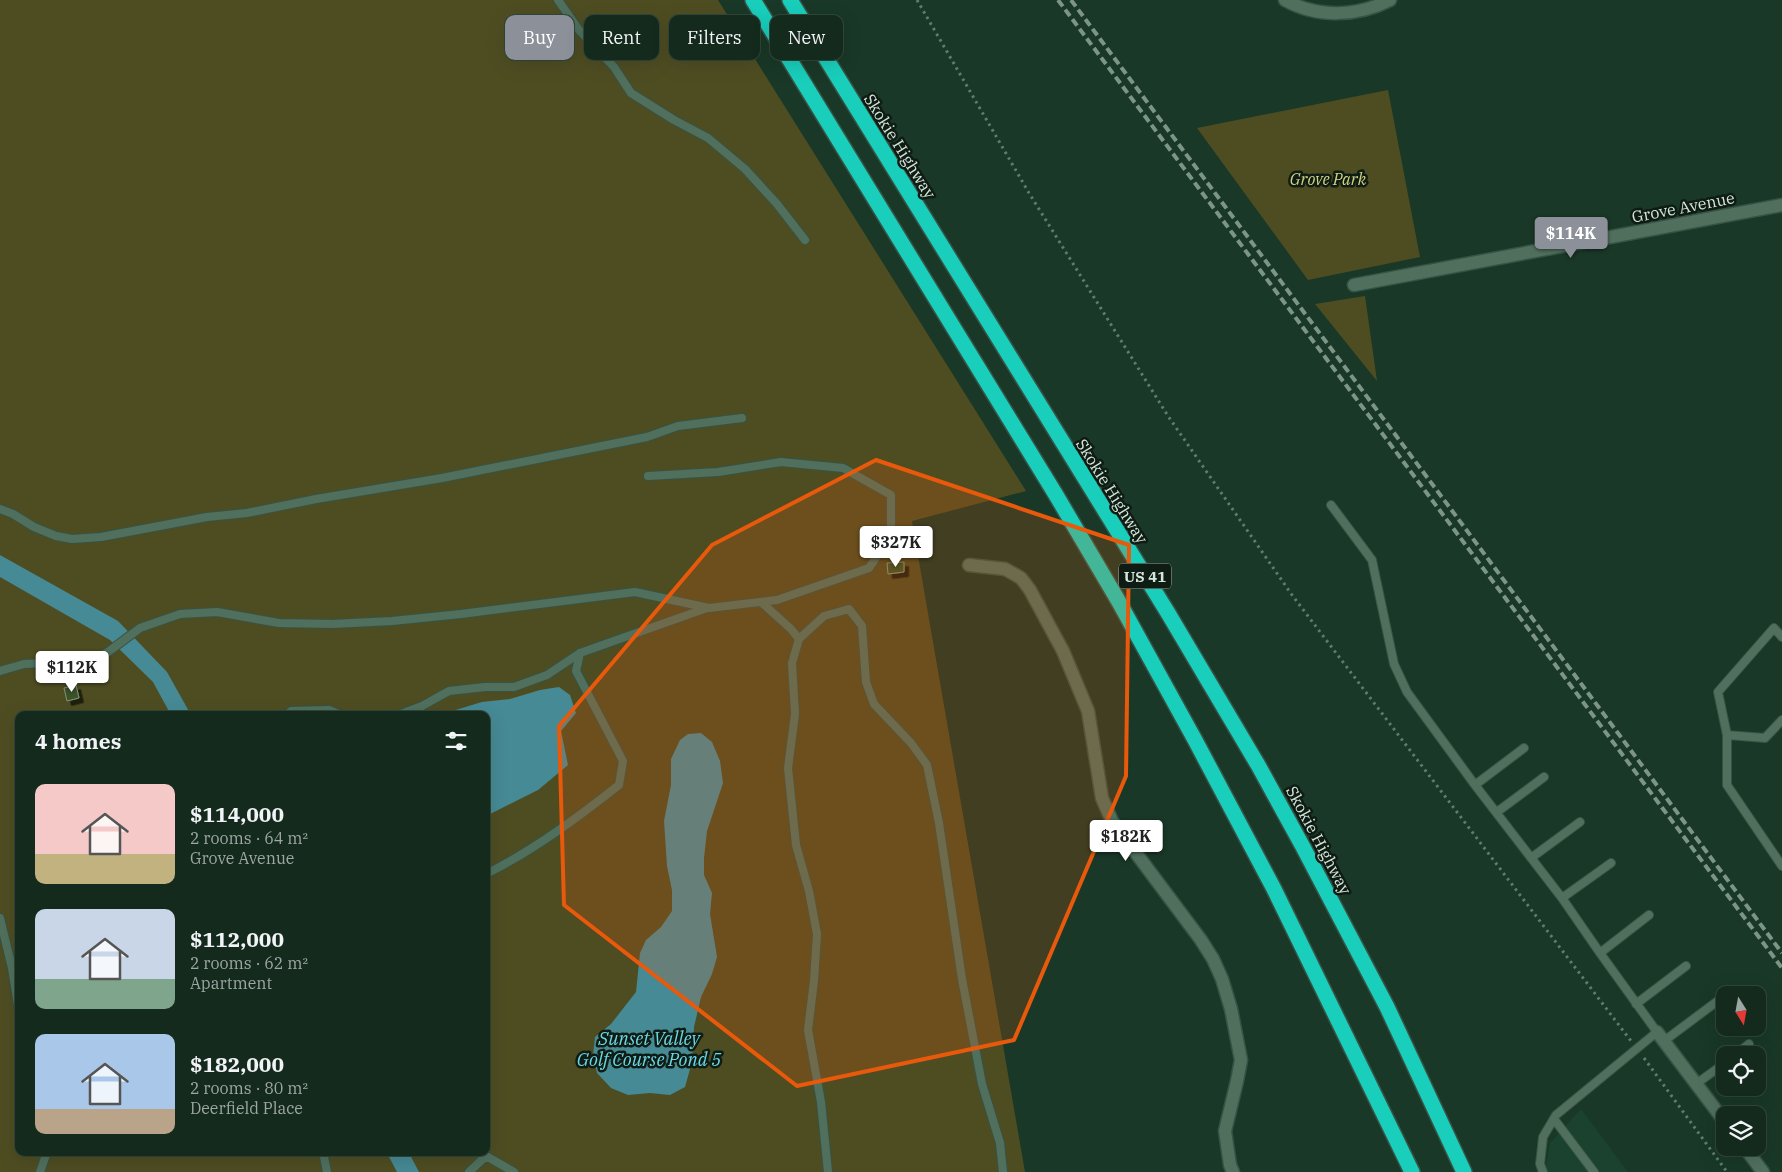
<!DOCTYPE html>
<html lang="en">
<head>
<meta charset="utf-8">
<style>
  :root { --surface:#132a1d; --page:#1c3226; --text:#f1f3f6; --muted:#9da7a4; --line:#32463b; --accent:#8c9099 }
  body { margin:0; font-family:"IBM Plex Serif",serif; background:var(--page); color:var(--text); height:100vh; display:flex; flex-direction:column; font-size:19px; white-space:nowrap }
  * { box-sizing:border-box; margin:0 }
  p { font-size:16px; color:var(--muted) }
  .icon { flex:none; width:28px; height:28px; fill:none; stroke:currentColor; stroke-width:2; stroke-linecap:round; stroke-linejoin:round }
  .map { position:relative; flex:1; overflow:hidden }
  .sheet { position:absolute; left:15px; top:711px; width:475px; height:445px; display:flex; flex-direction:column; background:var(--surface); border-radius:10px; box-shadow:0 5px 20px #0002,0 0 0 1px var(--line) }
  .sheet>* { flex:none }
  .top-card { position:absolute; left:505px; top:15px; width:475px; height:45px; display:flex; gap:10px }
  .needle { width:32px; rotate:169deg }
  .fabs { position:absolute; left:1716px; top:986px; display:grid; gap:10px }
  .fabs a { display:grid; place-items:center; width:50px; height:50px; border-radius:10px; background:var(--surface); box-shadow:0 5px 20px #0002,0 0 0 1px var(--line); font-size:25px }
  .price { position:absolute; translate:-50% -42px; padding:0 11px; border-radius:5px; background:#fff; color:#222; font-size:16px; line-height:32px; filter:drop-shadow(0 1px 2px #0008) }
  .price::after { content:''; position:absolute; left:50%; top:30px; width:15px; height:11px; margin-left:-8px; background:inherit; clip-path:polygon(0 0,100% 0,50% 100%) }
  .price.active { background:var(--accent); color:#fff }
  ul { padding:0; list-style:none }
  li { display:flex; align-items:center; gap:15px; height:125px; padding:0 20px }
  li span { display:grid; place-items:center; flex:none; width:140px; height:100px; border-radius:10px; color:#555 }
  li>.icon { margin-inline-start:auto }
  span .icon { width:60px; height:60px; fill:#fffc; stroke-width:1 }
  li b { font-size:21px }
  h2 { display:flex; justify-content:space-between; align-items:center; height:60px; padding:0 20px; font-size:21px }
  .tag { padding:0 18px; border-radius:10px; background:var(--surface); box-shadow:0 5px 20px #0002,0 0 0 1px var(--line); font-size:18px; line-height:45px }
  .tag.active { background:var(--accent); color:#fff }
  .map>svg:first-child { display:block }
</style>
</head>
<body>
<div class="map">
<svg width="1782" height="1172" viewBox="0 0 1782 1172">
  <defs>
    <filter id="shadow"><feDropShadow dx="4.5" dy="4.5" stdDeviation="0" flood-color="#0009"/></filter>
  </defs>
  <rect width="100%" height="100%" fill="#193827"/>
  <path fill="#1b422e" d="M1581,1109L1628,1172H1545L1550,1143Z"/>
  <path fill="#4e4d22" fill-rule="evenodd" d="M0,0H718L1026,491L912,521L1025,1172H0ZM19,715H486V1152H19Z
    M1388,90L1420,257L1308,280L1197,128Z
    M1365,296L1377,381L1315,304Z"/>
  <path fill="#468a95" d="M0,555L118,621L167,672L191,715H171L153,682L110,640L0,577Z
    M559,687L570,695L576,713L561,731L568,765L538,790L486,816V715H431L449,712L482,702L510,699L540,690Z
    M701,733L712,742L720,761L723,783L707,831L704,858V875L712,893L710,914L717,957L712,974L701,997L694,1027L692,1062L685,1087L670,1095L650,1093L628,1095L611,1088L597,1073L593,1056L595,1037L611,1024L636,992L640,953L646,940L661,927L672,911V890L667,866L664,821L671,785V759L680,740L688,734Z
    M387,1153H409L419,1172H397Z"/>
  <path fill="#3b5229" stroke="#829476" filter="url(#shadow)" d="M904,562V572L888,574L887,563Z
    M76,685L79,698L67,701L64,688Z"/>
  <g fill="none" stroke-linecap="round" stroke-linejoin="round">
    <defs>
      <path id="lane" d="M558,0L579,30L614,67L631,93L674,120L708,138L745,169L777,204L805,240
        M1331,505L1372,560L1394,664L1407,692L1475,785L1562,898L1600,953L1657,1032L1556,1115L1543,1137L1540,1164L1543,1172
        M0,509L13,514L34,527L56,536L72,539L101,537L207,517L247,513L316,499L442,478L647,437L678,426L742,418
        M761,602L791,629L799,639
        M1782,637L1774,628L1718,692L1727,735V785L1782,866
        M0,671L24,664L93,661L108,652L140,628L180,614L217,612L279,623L332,624L392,621L461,614L635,592L709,608L777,600L869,568L891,535V495L843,468L781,462L718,472L648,476
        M287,715L291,711L329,710L341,715
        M398,715L422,706L449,691L485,687H514L547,675L580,653L707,608
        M1727,735L1765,738L1782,720
        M1475,785L1524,748
        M1497,812L1544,777
        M1531,858L1580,822
        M486,874C534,850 577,818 619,785L623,761L576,671L580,653
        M1562,898L1611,863
        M0,918L12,968L19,1011
        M1600,953L1649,915
        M1636,1004L1686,966
        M1664,1041L1719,1000
        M1735,1055L1749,1044
        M1696,1084L1725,1063
        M1554,1119L1594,1172
        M323,1152L327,1172
        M479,1152L514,1172
        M40,1172L47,1152
        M469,1172L485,1157
        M828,1172L821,1102L808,1030L814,981L817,934L809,891L796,845L788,768L795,714L792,663L799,639L824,616L849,609L862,626L866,682L874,704L911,743L927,765L939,823L962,979L982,1084L1000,1143L1003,1172"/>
      <path id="street" d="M1285,0C1317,18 1357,17 1390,0
        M1354,285L1782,205
        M969,565L1005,569L1021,578L1030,590L1063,651L1088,711L1102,798L1112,821L1201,940L1213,959L1222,979L1231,1009L1241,1060L1237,1081L1225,1131L1230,1165L1233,1172
        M1657,1032L1725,1122
        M1745,1148L1763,1172"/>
      <path id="highway" d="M753,0L1056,495L1119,602L1195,740L1274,889L1412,1172
        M790,0L1168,613L1258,765L1303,847L1387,1007L1464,1172"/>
    </defs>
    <use href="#lane" stroke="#375345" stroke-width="10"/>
    <use href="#street" stroke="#375345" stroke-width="15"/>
    <use href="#highway" stroke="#375345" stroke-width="18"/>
    <path stroke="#617b6c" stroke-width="3" stroke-dasharray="2.5 4" stroke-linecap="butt" d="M917,0L1029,193L1168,416L1292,595L1631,1041
      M1644,1058L1727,1172"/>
    <use href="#lane" stroke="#50705d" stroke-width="8"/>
    <use href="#street" stroke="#50705d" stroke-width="12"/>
    <use href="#highway" stroke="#19cebb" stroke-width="15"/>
    <path stroke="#7d9587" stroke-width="4" stroke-dasharray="8 4" stroke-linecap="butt" d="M1058,0L1782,968
      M1071,0L1782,953"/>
  </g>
  <path fill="#e8590c" fill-opacity="0.2" stroke="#e8590c" stroke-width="4" stroke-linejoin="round" d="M876,460L1129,545L1126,776L1014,1040L797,1086L564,905L559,726L712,545Z"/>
  <g text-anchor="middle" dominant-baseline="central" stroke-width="5" stroke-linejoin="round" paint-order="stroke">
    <rect fill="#0f1c14" stroke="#9aaa9f" stroke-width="1" x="1119" y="563.5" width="52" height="25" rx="4"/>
    <g font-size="15" font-weight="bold" fill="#d5e7db">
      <text x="1145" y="576">US 41</text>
    </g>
    <g font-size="16" fill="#d5e7db" stroke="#0f1c14">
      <text transform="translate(900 146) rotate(58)">Skokie Highway</text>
      <text transform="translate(1683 207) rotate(-11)">Grove Avenue</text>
      <text transform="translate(1112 491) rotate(58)">Skokie Highway</text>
      <text transform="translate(1319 840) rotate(62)">Skokie Highway</text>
    </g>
    <g font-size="16" font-style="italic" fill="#d3d384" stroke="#0f1c14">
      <text x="1328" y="179">Grove Park</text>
    </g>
    <g font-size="18" font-style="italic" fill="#6cd7e6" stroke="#0f1c14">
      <text x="649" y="1038">Sunset Valley<tspan x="649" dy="21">Golf Course Pond 5</tspan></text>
    </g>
  </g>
</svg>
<div class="fabs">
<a><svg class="needle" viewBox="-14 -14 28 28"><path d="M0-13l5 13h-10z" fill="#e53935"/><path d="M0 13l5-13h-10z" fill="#9da7a4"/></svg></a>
<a><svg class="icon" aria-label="locate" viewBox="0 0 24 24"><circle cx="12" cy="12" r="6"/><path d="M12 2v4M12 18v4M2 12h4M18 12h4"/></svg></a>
<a><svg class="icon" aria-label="layers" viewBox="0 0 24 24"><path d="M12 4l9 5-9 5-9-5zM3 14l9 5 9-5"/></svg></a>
</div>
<b class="price active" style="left:1571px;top:259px">$114K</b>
<b class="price" style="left:896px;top:568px">$327K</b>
<b class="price" style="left:72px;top:693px">$112K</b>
<b class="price" style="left:1126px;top:862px">$182K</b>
<div class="top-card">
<a class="tag active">Buy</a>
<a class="tag">Rent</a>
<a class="tag">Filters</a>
<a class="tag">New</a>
</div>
<section class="sheet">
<h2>4 homes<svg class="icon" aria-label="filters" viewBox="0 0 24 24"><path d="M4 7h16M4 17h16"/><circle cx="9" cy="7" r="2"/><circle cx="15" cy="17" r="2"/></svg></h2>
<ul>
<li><span style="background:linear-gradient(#f6c9c9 70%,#c2b280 0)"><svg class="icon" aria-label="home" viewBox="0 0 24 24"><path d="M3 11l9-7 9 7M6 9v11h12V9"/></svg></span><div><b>$114,000</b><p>2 rooms · 64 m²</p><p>Grove Avenue</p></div></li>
<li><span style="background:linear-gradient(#c9d6e8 70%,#7fa58c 0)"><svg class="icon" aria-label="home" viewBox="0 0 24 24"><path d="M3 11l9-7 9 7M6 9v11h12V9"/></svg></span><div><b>$112,000</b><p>2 rooms · 62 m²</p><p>Apartment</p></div></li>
<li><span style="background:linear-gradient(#a9c7e8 75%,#b9a48a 0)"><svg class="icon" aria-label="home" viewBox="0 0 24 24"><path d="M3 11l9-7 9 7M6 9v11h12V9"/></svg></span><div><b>$182,000</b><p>2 rooms · 80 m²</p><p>Deerfield Place</p></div></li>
</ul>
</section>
</div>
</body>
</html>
